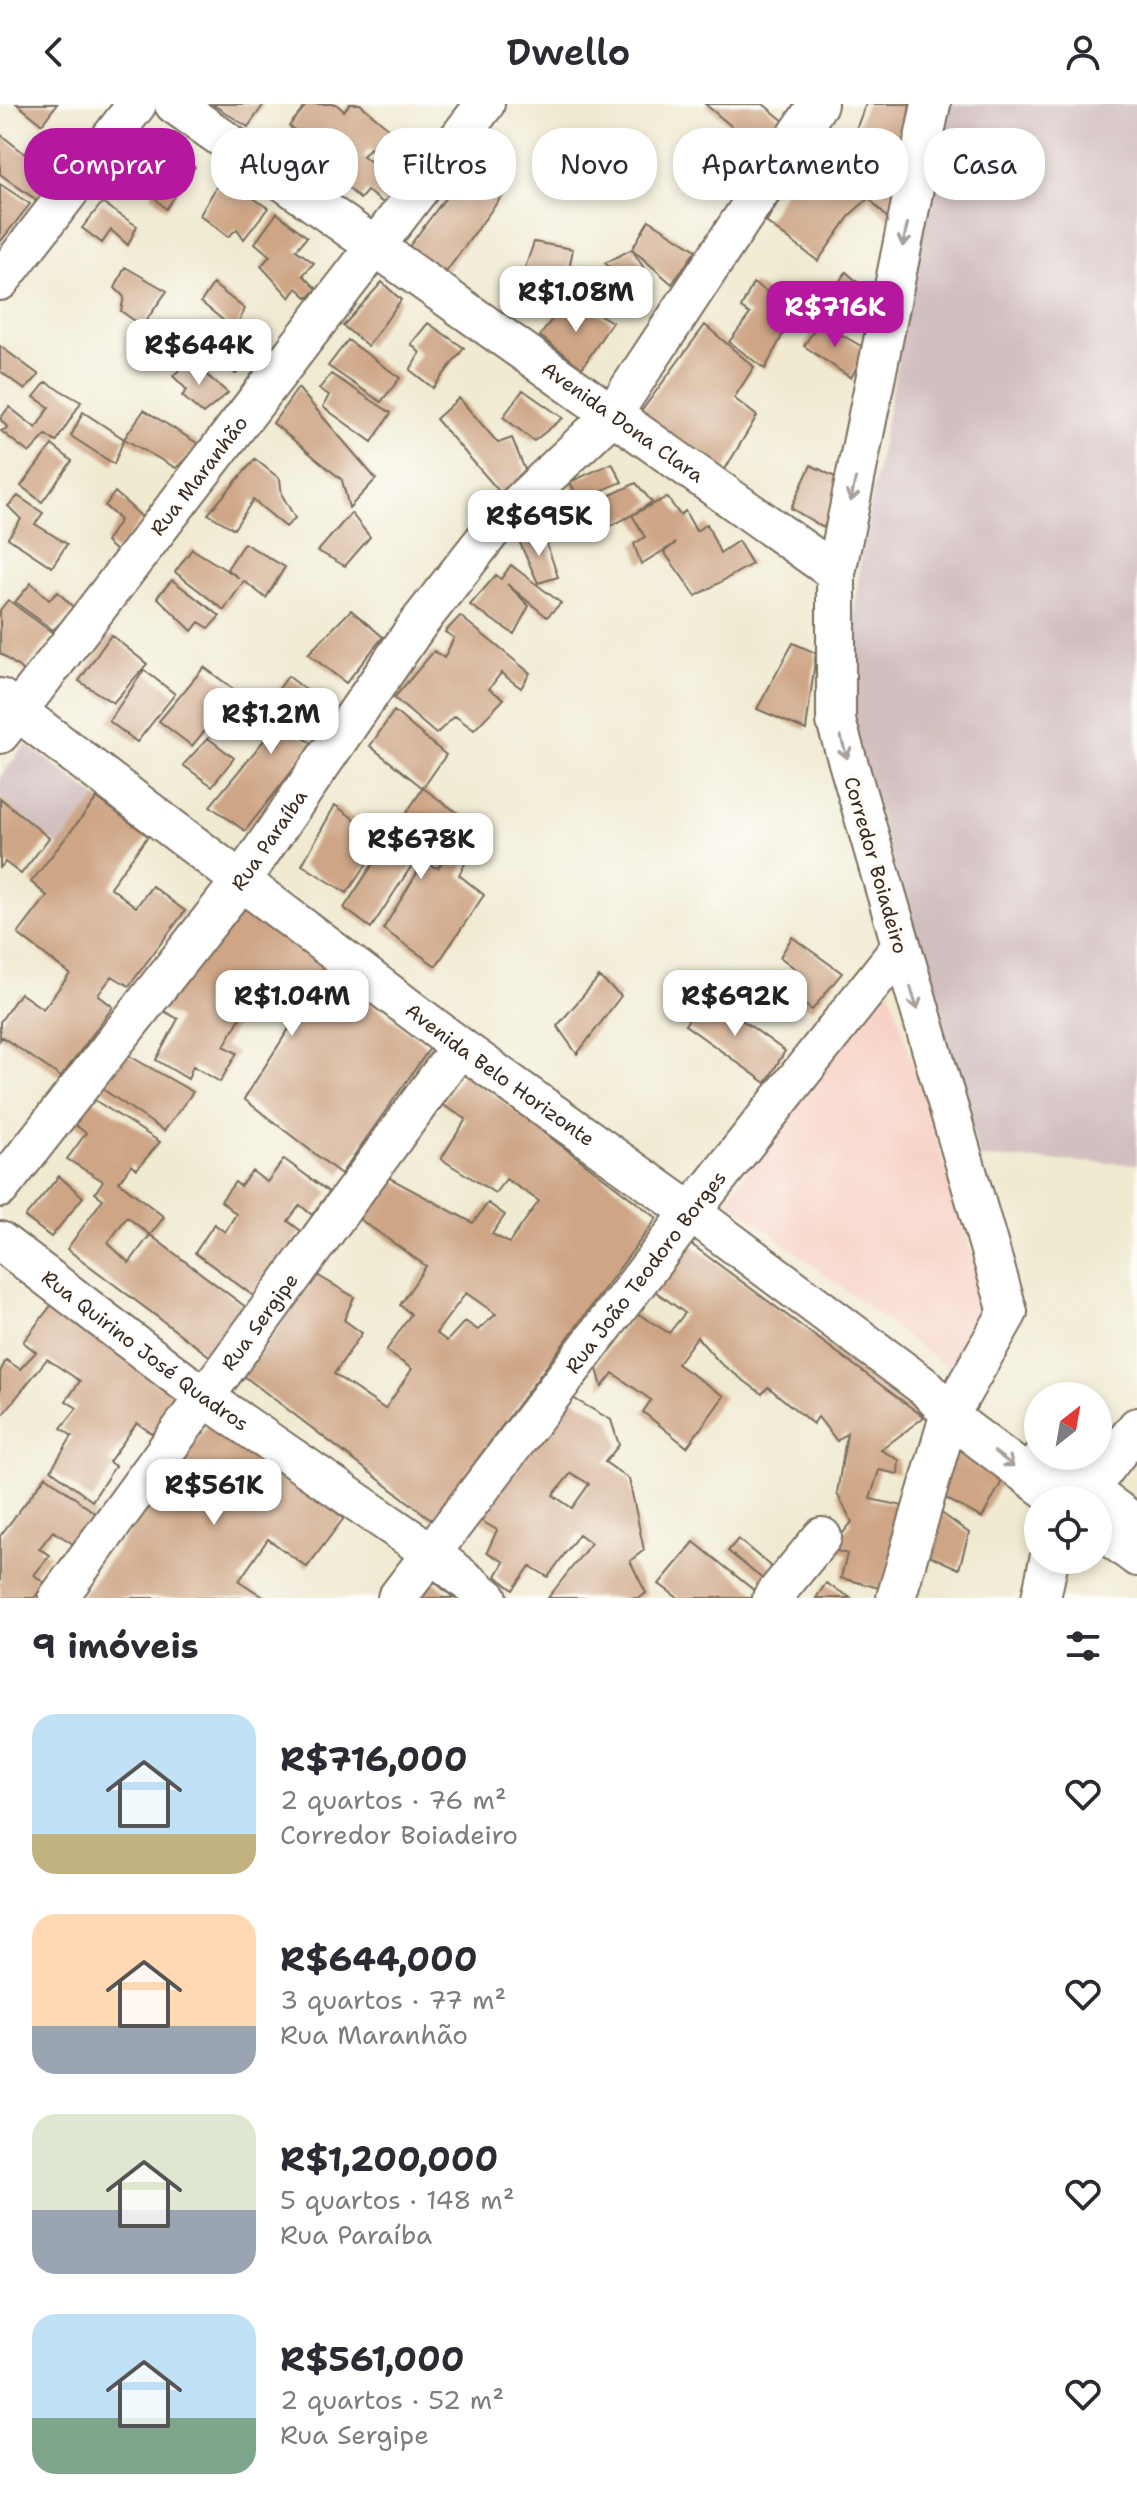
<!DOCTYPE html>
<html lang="pt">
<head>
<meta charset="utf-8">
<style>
  :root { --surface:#fff; --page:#f7f7f7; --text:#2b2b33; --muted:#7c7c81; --accent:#b5179e }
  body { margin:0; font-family:"Shantell Sans",sans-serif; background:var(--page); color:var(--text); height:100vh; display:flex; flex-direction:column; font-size:30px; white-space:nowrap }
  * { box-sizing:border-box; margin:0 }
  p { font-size:26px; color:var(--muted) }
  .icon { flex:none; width:44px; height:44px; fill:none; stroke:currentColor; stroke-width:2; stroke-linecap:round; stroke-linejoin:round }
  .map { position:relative; height:1494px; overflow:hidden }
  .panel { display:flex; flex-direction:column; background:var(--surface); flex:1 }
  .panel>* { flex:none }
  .hud { position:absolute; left:24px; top:24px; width:1090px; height:72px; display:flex; gap:16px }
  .needle { width:52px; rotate:31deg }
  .tools { position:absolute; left:1024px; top:1278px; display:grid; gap:16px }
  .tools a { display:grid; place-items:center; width:88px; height:88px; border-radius:50%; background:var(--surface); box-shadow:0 4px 12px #0003; font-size:40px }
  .price { position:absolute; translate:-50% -68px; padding:0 18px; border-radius:16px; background:#fff; color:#222; font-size:26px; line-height:52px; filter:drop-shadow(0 2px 4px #0008) }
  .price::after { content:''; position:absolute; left:50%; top:48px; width:24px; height:18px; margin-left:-12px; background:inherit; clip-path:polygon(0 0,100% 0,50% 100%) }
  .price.selected { background:var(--accent); color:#fff }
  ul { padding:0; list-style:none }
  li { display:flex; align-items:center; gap:24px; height:200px; padding:0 32px }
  li span { display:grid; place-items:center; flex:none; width:224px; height:160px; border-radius:24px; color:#555 }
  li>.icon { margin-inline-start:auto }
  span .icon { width:96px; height:96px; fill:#fffc; stroke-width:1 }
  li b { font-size:34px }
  h2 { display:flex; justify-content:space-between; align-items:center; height:96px; padding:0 32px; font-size:34px }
  .pill { padding:0 28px; border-radius:32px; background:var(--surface); box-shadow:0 4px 12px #0003; font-size:28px; line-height:72px }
  .pill.selected { background:var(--accent); color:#fff }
  header { display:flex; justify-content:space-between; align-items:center; height:104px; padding:0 32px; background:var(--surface); font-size:36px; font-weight:600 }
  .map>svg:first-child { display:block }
</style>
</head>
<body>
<header><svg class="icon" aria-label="back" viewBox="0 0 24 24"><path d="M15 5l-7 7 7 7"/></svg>Dwello<svg class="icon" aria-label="person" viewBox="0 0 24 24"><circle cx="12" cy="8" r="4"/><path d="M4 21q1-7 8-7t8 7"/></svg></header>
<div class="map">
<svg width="1137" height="1494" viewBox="0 0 1137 1494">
  <rect width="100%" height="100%" fill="#fdfcf7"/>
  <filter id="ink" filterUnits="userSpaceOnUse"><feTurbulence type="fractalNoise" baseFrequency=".0125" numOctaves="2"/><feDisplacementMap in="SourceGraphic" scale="16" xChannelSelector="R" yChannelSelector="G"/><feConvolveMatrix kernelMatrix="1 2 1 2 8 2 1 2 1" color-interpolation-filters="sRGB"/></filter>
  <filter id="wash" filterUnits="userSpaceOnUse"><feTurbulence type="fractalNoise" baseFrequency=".006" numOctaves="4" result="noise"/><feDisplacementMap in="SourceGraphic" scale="32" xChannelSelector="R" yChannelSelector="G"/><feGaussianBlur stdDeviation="1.8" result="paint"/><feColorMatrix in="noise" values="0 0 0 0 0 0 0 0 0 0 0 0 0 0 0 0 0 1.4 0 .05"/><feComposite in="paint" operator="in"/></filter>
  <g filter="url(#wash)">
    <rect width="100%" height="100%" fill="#f0ead1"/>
    <path fill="#f7d1c6" d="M888,880L992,1215L953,1268L726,1095Z"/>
    <path fill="#d2bfbf" d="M946,0H1137V1060L980,1054L850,612L849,558L862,443Z
      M26,640L113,706L74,755L0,694V673Z"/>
    <g id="blocks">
      <path fill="#cea585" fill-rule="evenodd" d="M17,0H57L42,20Z
        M212,0H264L248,23Z
        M307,0H336L344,7L350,0H360L413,45L405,55L416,67L405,81L370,44L363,52L405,81L389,103L367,87L360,95L344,80L337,90L298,62L320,36L309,26L304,33L289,22Z
        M705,0H763L785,18L764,50Z
        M866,0H910L898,83L889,116L869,94L851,110L818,157L766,118L798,65L817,81L832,67L852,83L871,63L848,45Z
        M42,26L72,51L38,97L0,70V30L25,50Z
        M153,31L195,63L166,105L151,90L166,70L141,49Z
        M467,65L504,89L446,168L408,144Z
        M222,73L268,104L244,135L237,125L228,133L200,111Z
        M0,80L30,100L0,138Z
        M102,99L137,122L128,141L111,126L102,139L82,124Z
        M277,109L307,133L296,146L314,159L303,171L317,185L308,194L297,184L290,194L261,162L270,152L255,139Z
        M649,116L696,146L672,180L632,145Z
        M534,138L573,145L562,201L516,190Z
        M632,145L648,171L637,173L645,182L633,190L605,159Z
        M125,163L167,187L142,222L121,207L124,193L115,184Z
        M846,168L875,193L861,218L829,192Z
        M382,178L401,196L368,242L343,222Z
        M753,179L796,205L765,265L729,238L750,210L741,204Z
        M213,180L245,205L235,226L201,198Z
        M562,201L577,216L585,202L612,218L582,264L540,232Z
        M819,218L866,245L851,274L804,242Z
        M428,219L464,244L433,284L410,266L420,249L411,240Z
        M705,221L754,263L734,294L757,312L724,367L640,309Z
        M211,222L248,252L236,270L197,243Z
        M348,236L400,274L381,298L328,262Z
        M0,242L39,271L25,286L0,267Z
        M189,256L228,289L203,310L182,292L187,286L173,272Z
        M331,270L391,309L372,338L323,303L329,291L319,285Z
        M46,278L81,298L56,338L46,331L29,349L1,327L8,324L0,315L9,303L36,324L49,303L34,293Z
        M298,284L376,375L349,404L342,376L273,319Z
        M523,286L563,314L534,337L503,313Z
        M459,294L498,339L512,334L525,366L504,393L436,315Z
        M144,306L200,341L176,364L124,335Z
        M83,308L124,335L114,360L71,332Z
        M52,341L72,357L42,398L21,382Z
        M255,355L280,375L282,391L295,414L286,423L253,396L234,425L208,410Z
        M612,359L622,378L579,396L570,378Z
        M811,361L839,375L824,424L791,404Z
        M636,379L652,398L632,411L667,393L680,411L685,407L696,427L707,420L720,449L738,437L752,460L696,492L664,448L676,439L641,460L634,440L645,433L632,411L595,430L583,404Z
        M115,388L143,414L117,448L106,438L120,416L105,402Z
        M18,392L43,409L35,420L67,440L52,463L8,434L21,415L8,402Z
        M351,409L370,433L345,462L318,447Z
        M543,429L558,473L538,479L519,437Z
        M244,439L285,463L266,494L244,477L224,506L175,468L192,445L239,474L227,465Z
        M511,461L561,499L547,513L507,480L529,502L514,530L470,501L496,471L501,475Z
        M172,476L220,512L209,524L199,518L192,527L157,493Z
        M31,479L49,496L58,488L75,505L53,526L15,498Z
        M8,496L53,529L24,567L0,549V506Z
        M351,506L383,533L346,579L308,550Z
        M460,512L530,569L521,584L501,569L489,585L504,595L474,626L455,612L436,630L394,594L434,547L444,554L454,534L445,528Z
        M111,531L147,560L113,599L79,577Z
        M793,539L816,549L806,626L757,605Z
        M204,563L237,588L192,642L159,617Z
        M144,566L175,590L137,638L109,617Z
        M288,572L323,599L300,632L313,640L245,727L210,702L279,618L264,606Z
        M394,607L446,651L423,684L370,642Z
        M208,634L234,654L212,682L183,661Z
        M423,684L476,722L462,743L470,750L459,771L484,791L436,862L383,825L423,759L438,764L453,742L440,733L433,729L371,824L344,804Z
        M0,694L49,734L21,770L5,758L0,764Z
        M97,694L148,732L110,783L136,803L152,782L185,807L129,882L112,872L98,891L113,903L61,973L2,933L0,936V918L20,889L43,905L70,870L18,830L47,792L31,778Z
        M335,701L383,736L347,789L302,761Z
        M238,799L430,944L341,1070L244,995L292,920L251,895L224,942L237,949L220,978L193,962L188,975L156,956L178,915L160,905Z
        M792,833L842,869L812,906L788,889L802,870L780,853Z
        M599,873L621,892L577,950L557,922Z
        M706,890L785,947L766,979L685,921Z
        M126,950L193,988L164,1027L101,984Z
        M464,968L657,1114L432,1416L244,1272L317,1171L354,1193L344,1216L362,1229L334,1270L385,1305L412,1265L386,1247L411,1210L400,1201L426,1162L358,1114L388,1073L473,1119L488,1099L505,1111L492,1130L509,1139L539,1097L506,1075L495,1089L441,1055L466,1015L441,1000ZM466,1189L496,1210L478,1226L465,1217L447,1237L436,1229Z
        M93,995L160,1038L137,1065L131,1061L119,1078L164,1113L150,1131L127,1113L108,1139L129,1159L150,1131L247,1204L212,1254L67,1145L103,1095L95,1089L103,1077L67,1055L86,1029L74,1020Z
        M284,1055L329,1088L312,1111L300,1101L288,1117L301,1127L255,1193L195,1149L214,1120L225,1128L236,1110L221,1097L235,1078L240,1082L252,1067L267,1078Z
        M59,1072L83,1093L51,1133L25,1113Z
        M687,1137L924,1313L881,1346L899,1356L898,1370L879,1366L870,1395L903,1402L883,1485L841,1474L847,1450L830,1445L852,1418L837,1389L847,1329L837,1337L818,1313L813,1320L768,1283L762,1290L720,1259L697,1233L677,1260L724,1292L687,1343L643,1308L651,1296L613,1269L602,1283L596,1261L635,1208L669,1229L685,1209L652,1185Z
        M53,1199L182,1293L154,1331L137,1319L109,1358L115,1362L92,1397L51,1366L72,1332L61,1324L77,1304L66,1297L80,1277L47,1255L0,1314V1268L6,1256L20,1265L36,1248L23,1238Z
        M571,1293L611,1316L619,1341L605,1358L629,1375L644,1446L630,1457L646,1489L640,1494H548L591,1439L579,1430L548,1473L530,1462L513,1486L496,1472L504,1458L487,1448L497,1426L480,1416ZM571,1369L589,1380L572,1404L553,1391Z
        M211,1317L344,1414L307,1463L268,1435L239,1477L265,1494H81Z
        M959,1333L1007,1368L982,1414L932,1387Z
        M46,1372L96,1410L73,1440L53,1427L39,1445L50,1451L34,1471L45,1479L34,1494H0V1432Z
        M936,1405L969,1429L959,1465L922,1448Z
        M738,1435L775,1466L765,1477L728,1447Z
        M694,1438L756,1488L751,1494H678L659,1480Z
        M432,1476L454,1494H419Z
        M826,1479L851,1494H816Z"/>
    </g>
  </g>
  <g filter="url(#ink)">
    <use href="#blocks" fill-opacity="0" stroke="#7a6d5d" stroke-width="2"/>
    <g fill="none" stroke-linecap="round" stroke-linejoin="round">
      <defs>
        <g id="minor">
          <path id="s1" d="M174,0L836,469"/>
          <path d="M0,177L137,0"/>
          <path id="s2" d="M0,594L460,943L691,1108L926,1284L959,1320L1060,1396"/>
          <path id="s3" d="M0,630L485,0"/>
          <path id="s4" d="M0,1084L241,777L418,520L496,421L612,311L818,0"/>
          <path id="s5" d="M0,1137L204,1293L430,1448L488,1494"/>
          <path d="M1043,1352L1137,1421"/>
          <path d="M1081,1396L1137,1323"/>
          <path d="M1098,1424L1137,1453"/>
          <path id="s6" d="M58,1494L460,943"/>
          <path id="s7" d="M397,1494L691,1108L900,844"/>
          <path d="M772,1494L822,1433"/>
          <path d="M896,1494L949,1312L1008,1208L836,617V469L931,0"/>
          <path d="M1041,1494L1049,1456"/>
        </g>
      </defs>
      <use href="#minor" stroke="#7a6d5d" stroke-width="42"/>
      <use href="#minor" stroke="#fff" stroke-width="38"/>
    </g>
    <defs><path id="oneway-shaft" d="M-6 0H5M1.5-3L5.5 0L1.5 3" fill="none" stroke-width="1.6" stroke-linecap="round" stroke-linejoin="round" transform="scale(2)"/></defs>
    <g stroke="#a79f9a">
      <use href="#oneway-shaft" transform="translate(905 131) rotate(102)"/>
      <use href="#oneway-shaft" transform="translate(853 386) rotate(102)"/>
      <use href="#oneway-shaft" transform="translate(844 643) rotate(74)"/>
      <use href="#oneway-shaft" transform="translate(914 894) rotate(73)"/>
      <use href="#oneway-shaft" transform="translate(1004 1355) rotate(37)"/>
    </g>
  </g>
  <g text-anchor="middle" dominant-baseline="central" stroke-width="8" stroke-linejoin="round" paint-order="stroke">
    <g font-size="20" fill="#3b2a1e" stroke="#fdfcf7">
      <text stroke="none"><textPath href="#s1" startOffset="550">Avenida Dona Clara</textPath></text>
      <text stroke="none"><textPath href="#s3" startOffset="326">Rua Maranhão</textPath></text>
      <text stroke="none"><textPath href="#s4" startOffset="440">Rua Paraíba</textPath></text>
      <text transform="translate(876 761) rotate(74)">Corredor Boiadeiro</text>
      <text stroke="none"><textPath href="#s2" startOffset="626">Avenida Belo Horizonte</textPath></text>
      <text stroke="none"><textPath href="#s7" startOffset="410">Rua João Teodoro Borges</textPath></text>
      <text stroke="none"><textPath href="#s6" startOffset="342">Rua Sergipe</textPath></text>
      <text stroke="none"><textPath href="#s5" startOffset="182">Rua Quirino José Quadros</textPath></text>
    </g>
  </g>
</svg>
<div class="tools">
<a><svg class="needle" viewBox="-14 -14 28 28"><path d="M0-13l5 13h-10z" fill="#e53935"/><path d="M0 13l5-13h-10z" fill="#7c7c81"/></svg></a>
<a><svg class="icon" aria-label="locate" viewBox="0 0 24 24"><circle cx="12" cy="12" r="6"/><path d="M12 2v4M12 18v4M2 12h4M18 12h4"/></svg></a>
</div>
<b class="price" style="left:576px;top:230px">R$1.08M</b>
<b class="price selected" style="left:835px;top:245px">R$716K</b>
<b class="price" style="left:199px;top:283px">R$644K</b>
<b class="price" style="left:539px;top:454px">R$695K</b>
<b class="price" style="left:271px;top:652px">R$1.2M</b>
<b class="price" style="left:421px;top:777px">R$678K</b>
<b class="price" style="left:292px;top:934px">R$1.04M</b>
<b class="price" style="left:735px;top:934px">R$692K</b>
<b class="price" style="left:214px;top:1423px">R$561K</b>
<div class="hud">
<a class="pill selected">Comprar</a>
<a class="pill">Alugar</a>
<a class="pill">Filtros</a>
<a class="pill">Novo</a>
<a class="pill">Apartamento</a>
<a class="pill">Casa</a>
</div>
</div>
<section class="panel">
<h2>9 imóveis<svg class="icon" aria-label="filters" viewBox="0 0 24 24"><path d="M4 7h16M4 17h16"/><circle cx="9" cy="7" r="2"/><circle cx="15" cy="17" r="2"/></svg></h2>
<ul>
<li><span style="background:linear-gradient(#bfe0f5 75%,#c2b280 0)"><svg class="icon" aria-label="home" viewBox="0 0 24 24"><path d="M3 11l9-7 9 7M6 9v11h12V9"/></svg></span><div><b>R$716,000</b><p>2 quartos · 76 m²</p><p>Corredor Boiadeiro</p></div><svg class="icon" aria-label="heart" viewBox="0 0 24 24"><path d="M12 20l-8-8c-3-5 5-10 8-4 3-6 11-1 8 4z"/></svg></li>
<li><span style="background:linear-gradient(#ffd9b3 70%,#9aa5b1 0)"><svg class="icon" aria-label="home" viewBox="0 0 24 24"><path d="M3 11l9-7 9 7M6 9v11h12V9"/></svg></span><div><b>R$644,000</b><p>3 quartos · 77 m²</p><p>Rua Maranhão</p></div><svg class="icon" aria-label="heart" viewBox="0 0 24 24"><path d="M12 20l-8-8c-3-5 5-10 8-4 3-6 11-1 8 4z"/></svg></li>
<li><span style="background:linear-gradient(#dfe7d0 60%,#9aa5b1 0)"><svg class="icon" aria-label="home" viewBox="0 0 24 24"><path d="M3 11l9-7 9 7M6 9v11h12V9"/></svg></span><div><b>R$1,200,000</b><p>5 quartos · 148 m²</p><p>Rua Paraíba</p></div><svg class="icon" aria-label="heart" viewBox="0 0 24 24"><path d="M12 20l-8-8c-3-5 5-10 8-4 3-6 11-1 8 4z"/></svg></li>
<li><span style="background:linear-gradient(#bfe0f5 65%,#7fa58c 0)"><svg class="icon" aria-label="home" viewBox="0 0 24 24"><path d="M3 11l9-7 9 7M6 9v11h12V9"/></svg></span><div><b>R$561,000</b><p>2 quartos · 52 m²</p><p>Rua Sergipe</p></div><svg class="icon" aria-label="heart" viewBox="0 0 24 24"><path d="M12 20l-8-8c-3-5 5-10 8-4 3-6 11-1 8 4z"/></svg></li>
</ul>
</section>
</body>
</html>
